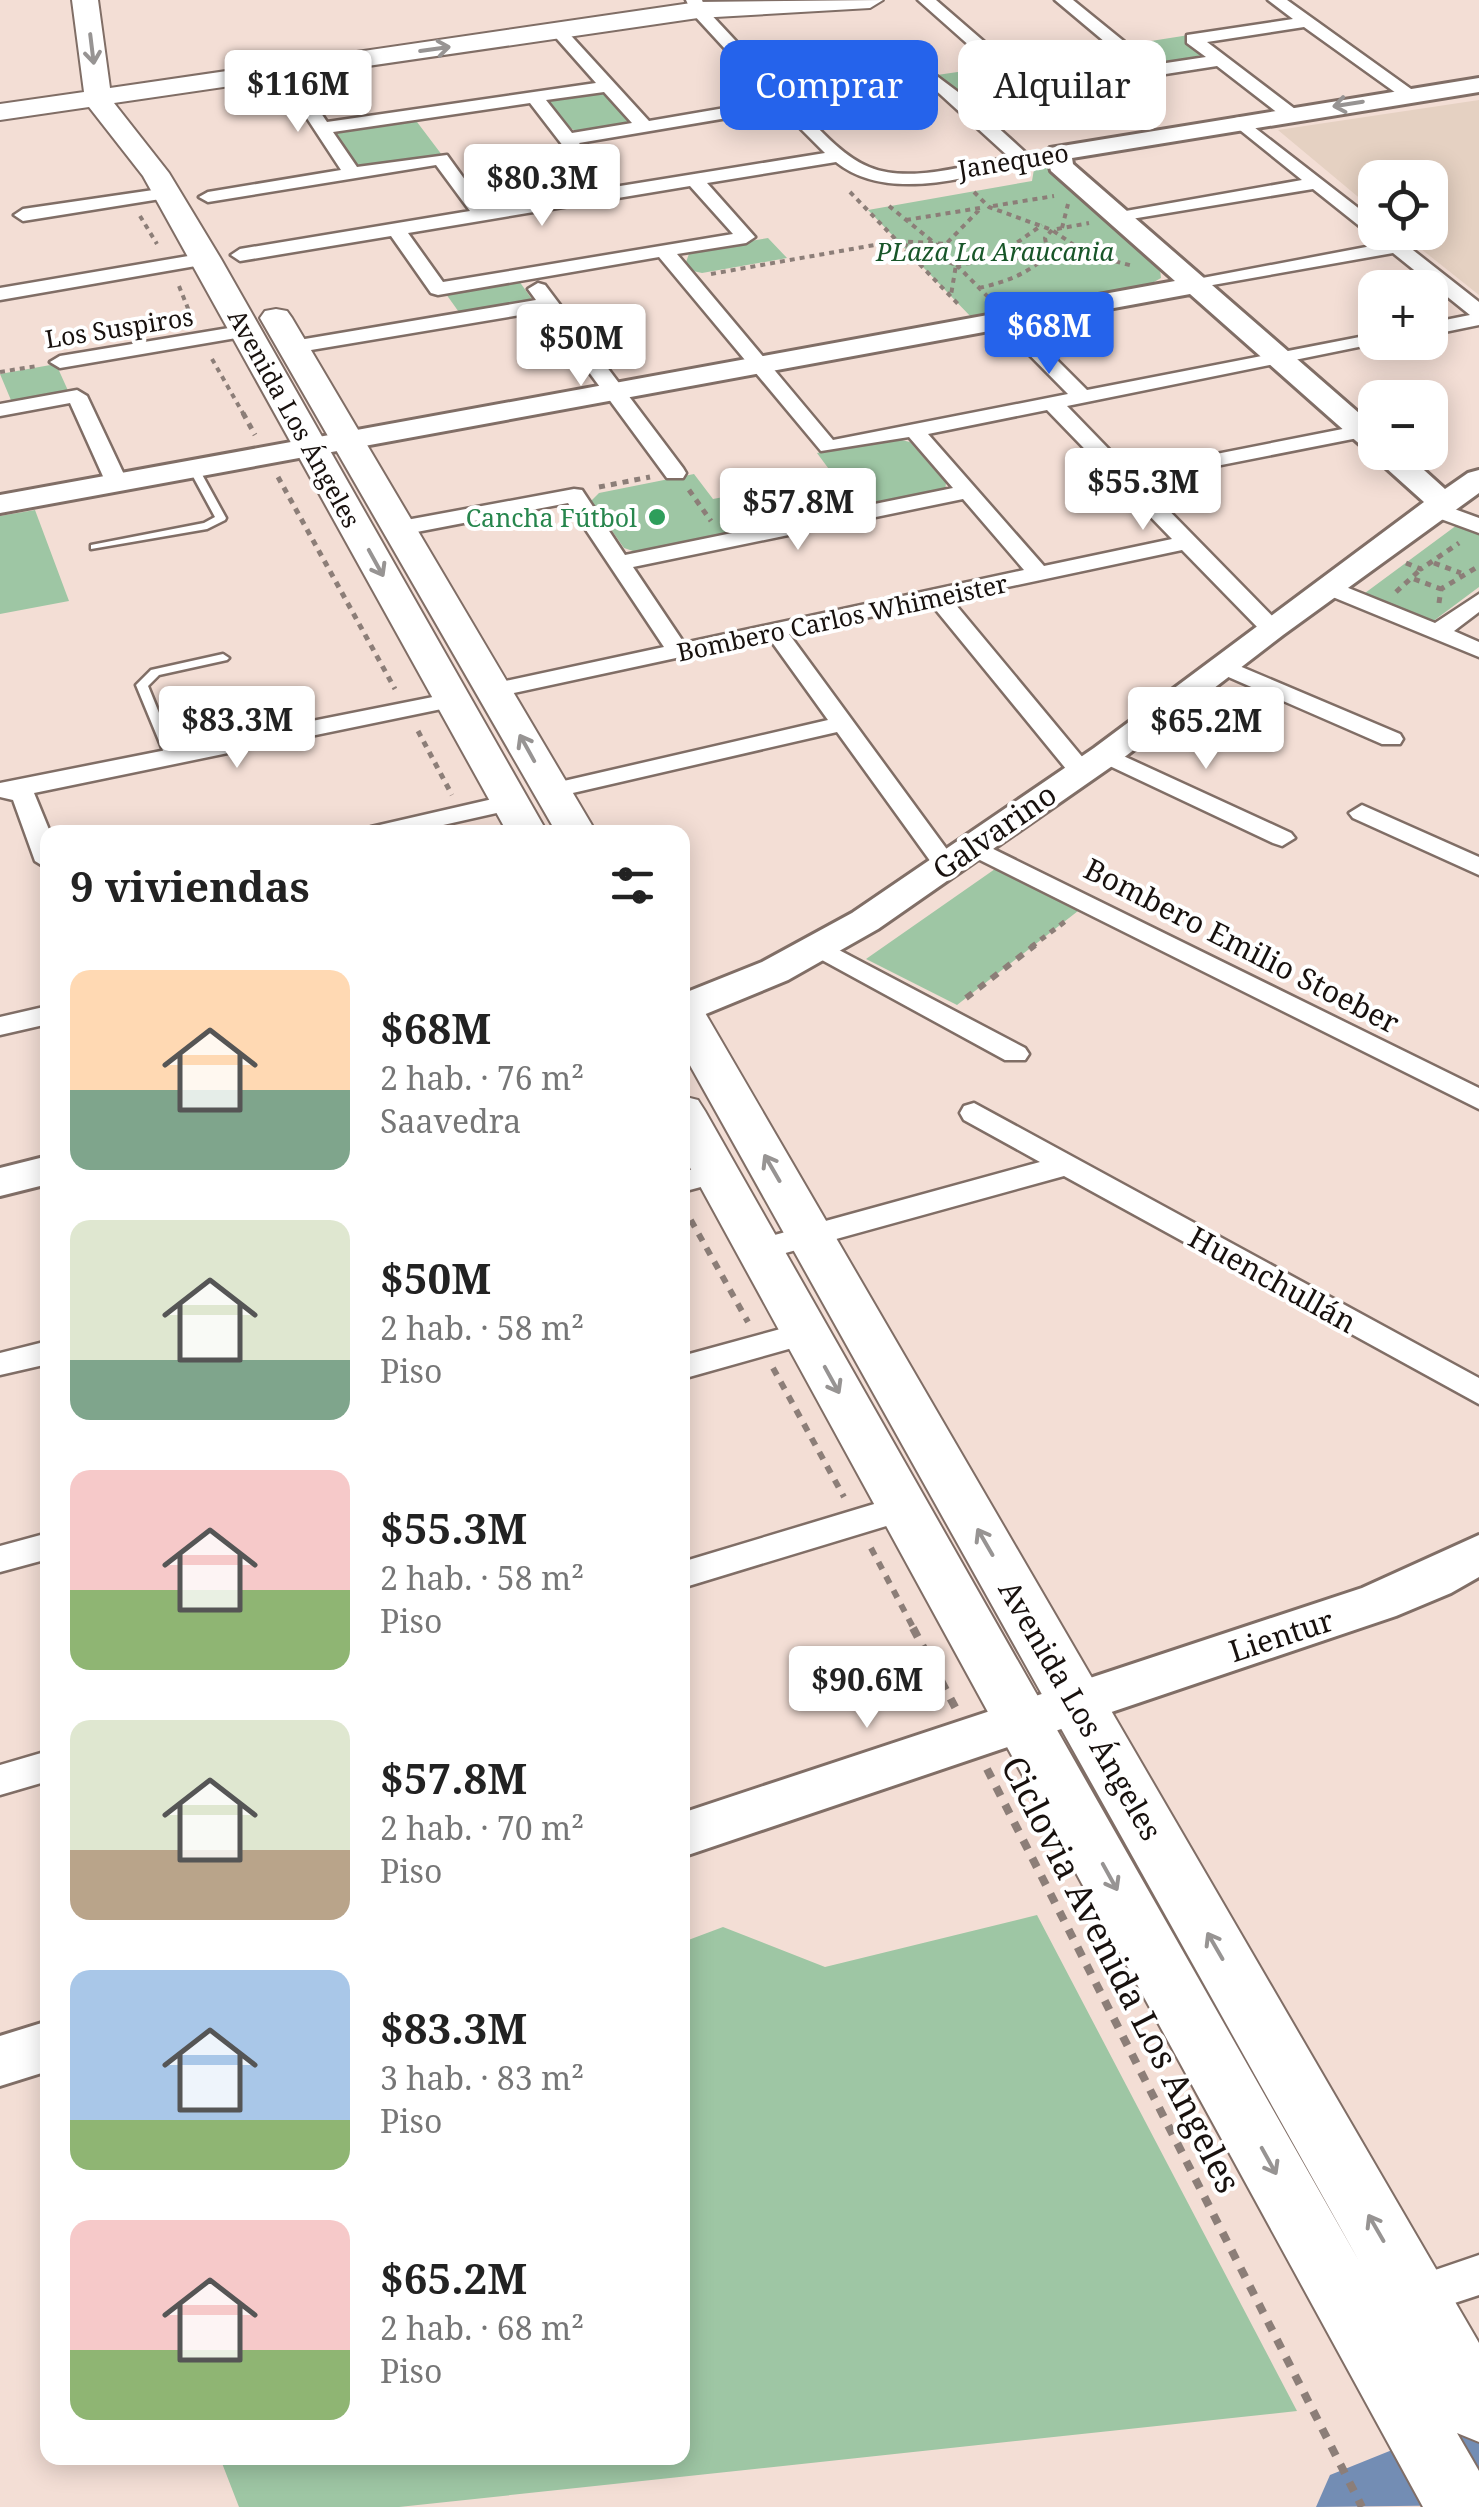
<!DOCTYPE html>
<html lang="es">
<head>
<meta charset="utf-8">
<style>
  :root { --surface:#fff; --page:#f2f2f2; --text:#222; --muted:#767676; --accent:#2563eb }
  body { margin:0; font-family:"Noto Serif",serif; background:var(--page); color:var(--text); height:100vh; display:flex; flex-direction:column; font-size:38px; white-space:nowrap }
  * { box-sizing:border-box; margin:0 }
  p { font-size:32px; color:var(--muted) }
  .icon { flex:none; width:55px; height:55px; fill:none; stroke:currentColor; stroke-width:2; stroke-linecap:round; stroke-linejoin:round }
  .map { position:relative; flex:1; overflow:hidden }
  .panel { position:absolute; left:40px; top:825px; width:650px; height:1640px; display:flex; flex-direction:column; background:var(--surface); border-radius:20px; box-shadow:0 5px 25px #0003 }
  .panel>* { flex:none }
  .top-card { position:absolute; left:720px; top:40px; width:608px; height:90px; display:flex; gap:20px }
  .fabs { position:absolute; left:1358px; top:160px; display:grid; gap:20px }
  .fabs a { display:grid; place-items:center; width:90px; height:90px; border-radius:20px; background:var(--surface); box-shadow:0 5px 25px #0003; font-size:50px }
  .price { position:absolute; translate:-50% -85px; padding:0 22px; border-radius:10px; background:#fff; color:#222; font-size:32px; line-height:65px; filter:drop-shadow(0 2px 5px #0008) }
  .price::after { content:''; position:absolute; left:50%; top:60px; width:30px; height:22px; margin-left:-15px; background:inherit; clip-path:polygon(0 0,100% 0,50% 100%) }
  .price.current { background:var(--accent); color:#fff }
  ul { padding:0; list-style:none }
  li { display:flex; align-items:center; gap:30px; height:250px; padding:0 30px }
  li span { display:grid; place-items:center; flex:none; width:280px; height:200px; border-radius:20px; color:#555 }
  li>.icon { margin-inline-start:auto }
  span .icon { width:120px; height:120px; fill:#fffc; stroke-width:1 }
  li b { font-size:42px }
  h2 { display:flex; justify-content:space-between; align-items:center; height:120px; padding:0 30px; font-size:42px }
  .chip { padding:0 35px; border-radius:20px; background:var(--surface); box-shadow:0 5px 25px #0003; font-size:35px; line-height:90px }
  .chip.current { background:var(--accent); color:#fff }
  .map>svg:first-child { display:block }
</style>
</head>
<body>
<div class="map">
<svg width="1479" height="2507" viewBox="0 0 1479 2507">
  <rect width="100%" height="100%" fill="#f3ded5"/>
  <path fill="#e5d1c2" d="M1479,100V295L1401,233L1430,232V178H1375V211L1278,130Z"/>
  <path fill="#9ec6a4" d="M1189,35L1209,58L1156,63L1132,44Z
    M992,67L1017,89L959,94L937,75Z
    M598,91L611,94L635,123C579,136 584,146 545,101Z
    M414,118L442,155L366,166L355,164L336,134L342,128Z
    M1044,162L1160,269L1161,278L1145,287L973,319L868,210L1032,181L1035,163Z
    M768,238L787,258L702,273L693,271L686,262L690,251Z
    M519,281L534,302L461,315L446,294Z
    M56,364L70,395L13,405L0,374Z
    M893,438L910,442L946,483L945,492L642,554L624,548L591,501L599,493L694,474L713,499L834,476L817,453Z
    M35,510L69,601L0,614V516Z
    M1457,525L1479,534V587L1432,622L1365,593Z
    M995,869L1078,911L957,1005L866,959Z
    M1037,1915L1297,2411L399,2507H239L220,2458H682L683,1942L723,1927L825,1967Z"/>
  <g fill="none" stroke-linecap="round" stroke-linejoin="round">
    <path fill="#738db4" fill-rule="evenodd" d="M1479,2415V2505L1316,2507L1330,2475Z"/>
    <defs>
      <path id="lane" d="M194,466L199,469L226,518L225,520L207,529L91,549V545L204,523L215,517L189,469Z
        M223,654L229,658L227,660L159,675L148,686L177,757L175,760H167L136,685L151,670Z"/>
      <path id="street" d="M686,0H702L705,8L789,98L934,74L962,95L1016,87L918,0H936L1033,84L1136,68L1055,0H1073L1153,65L1206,57L1187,43V35L1293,19L1268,0H1287L1418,94L1403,98L1304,27L1207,42L1295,109V117H1283L1217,66L972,104L1026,153H1041L1044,157L1035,162C974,174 890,205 836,162L707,183L755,237L746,243L677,254L833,440L1068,394L999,324L996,320L1006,314L1013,316L1087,390L1375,334V342H1383L1067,406L1130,471L1363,425L1373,431L1363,437L1140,481L1279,623L1283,628L1279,633H1263L1182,550L951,599L1089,765L1092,770L1089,775H1071L931,604L789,634L954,859L958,864L954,869H936L837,732L551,798L542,796L539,791L542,786L828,720L769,638L495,697L487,695L483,690L487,685L664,647L568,503L401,535L390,528L401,521L574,489L582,490L625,555L953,488L909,437L821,451L659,257L438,295L431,293L391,236L240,261L231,255L240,249L470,211L436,165L208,202L199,197L208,192L341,170L276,71L284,66L290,67L327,122L596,83L550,31L558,26L564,28L649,121L772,100L692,13ZM930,85L1009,157C969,165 909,184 869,167C842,156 818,128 798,107ZM604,92L632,123L572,133L546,100ZM530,103L597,190L486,209L447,155L357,167L333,132ZM781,109L825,153L614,187L579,143ZM690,186L733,234L443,282L408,233ZM1047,410L1172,539L1044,566L928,434ZM963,499L1024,570L684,643L633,567Z
        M1241,117L1375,221V232H1390L1479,302V325L1430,335V323L1470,315L1393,253L1190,289V281L1197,279L1382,244L1313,189L1113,222L1111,218L1120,212L1302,180L1235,126V118Z
        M167,188L173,189V197L23,221L14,215L23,209Z
        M206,253L213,255V263L0,300V288Z
        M538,283L545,285L683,468L686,473L683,478H667L544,311L293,353L283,347L293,341L536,300L528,289Z
        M247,325L257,331L254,335L60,368L50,362L60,356Z
        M77,390L87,396L128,483L125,488L117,489L106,483L70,403L0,416V404Z
        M1438,503L1479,518V533L1430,515L1427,510Z
        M1331,581L1435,623L1479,594V612L1454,631L1479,642V657L1323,593L1320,588Z
        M1225,660L1400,734L1403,739L1400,744H1382L1217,672L1213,667L1217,662Z
        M453,693L465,700L461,705L34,793L50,832L48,869L35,861L13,800L0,797V783Z
        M1106,748L1291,833L1295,838L1282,846L1273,843L1097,760L1094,755L1097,750Z
        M510,795L523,803L519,808L412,832H367L371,827Z
        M1362,805L1479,857V875L1353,818L1349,813Z
        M975,840L1479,1088V1109L966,853L962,848Z
        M820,940L1025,1048L1029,1054L1025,1060H1005L811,954L807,948Z
        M48,1006V1024L0,1035V1017Z
        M974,1103L1479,1378V1404L1064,1176L760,1260L749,1256L745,1249L749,1242L1040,1162L964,1120L960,1113L964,1106Z
        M717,1163L727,1166L732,1173L727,1180L682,1192V1172Z
        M806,1322L817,1325L821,1333L817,1341L682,1379V1356Z
        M48,1341V1364L0,1375V1353Z
        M904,1495L916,1499L920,1508L916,1517L682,1588V1562Z
        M48,1533V1559L0,1572V1546Z
        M48,1751V1781L0,1795V1765Z
        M1479,2255V2295L1415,2316L1400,2310L1394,2296L1400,2282Z"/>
      <path id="secondary" d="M1479,78V92L1072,158L1073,164L1375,427V452H1404L1445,489L1468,473L1479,470V493L1283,635L1118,762L878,929L788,980L696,1018L682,1021V994L762,962L852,913L1094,748L1424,502L1375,458L1372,450L1364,448L1190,294L0,513V495L1175,281L1051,171L1046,153L1050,148Z
        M48,1156V1184L0,1196V1168Z
        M1479,1535V1577L1451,1593L1396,1616L682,1857V1813L1362,1588Z
        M48,2021V2071L0,2086V2036Z"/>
      <path id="primary" d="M72,0H98L110,88L698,2L883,0L870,8L698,18L114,103L169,173L221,259L547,832H507L143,176L89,107L0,120V104L84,92Z
        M276,309L287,311L292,318L596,832H556L260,318L265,311Z
        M682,997L697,1001L704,1011L1479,2343V2442L1457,2433L1479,2471V2507H1423L682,1153V1096L698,1100L705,1111L1359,2261L682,1051Z"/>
    </defs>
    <use href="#lane" stroke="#806e66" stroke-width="5"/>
    <use href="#street" stroke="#806e66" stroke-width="5"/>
    <use href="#secondary" stroke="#806e66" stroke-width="6"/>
    <use href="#primary" stroke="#806e66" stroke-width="4"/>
    <path stroke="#8c7e78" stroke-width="4" stroke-dasharray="5 5" stroke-linecap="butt" d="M850,192L959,305
      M974,192L989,207L1052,230L1087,254L1133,266
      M889,206L937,245L990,299
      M993,206L1054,196
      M140,216L157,244
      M906,220L980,208
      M1062,228L1068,204
      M903,244L956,265L951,295
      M1005,258L1015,244L1042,225
      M956,265L1007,258L1099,259
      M711,274L897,241L946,244L981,208
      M179,286L193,321
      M979,288C1005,282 1029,274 1048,254L1045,238L1052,230L1089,223
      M212,359L244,415
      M0,372L37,366"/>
    <path stroke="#8c7e78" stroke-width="5" stroke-dasharray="6 6" stroke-linecap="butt" d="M243,413L255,435
      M278,477L395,689
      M599,487L650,477
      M689,490L711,521
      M1406,563L1421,569L1459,543
      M1434,563L1461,573
      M1414,579L1441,589
      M1396,592L1421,569
      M1439,603L1441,589L1479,566
      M418,731L452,795
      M1031,947L1067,920"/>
    <path stroke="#8c7e78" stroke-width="6" stroke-dasharray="8 8" stroke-linecap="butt" d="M966,998L1035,945
      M683,1206L748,1322
      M773,1368L844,1497
      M871,1548L915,1631"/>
    <path stroke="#8c7e78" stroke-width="8" stroke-dasharray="10 10" stroke-linecap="butt" d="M913,1628L956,1709
      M987,1769L1362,2507"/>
    <use href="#lane" fill="#fff" fill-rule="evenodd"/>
    <use href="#street" fill="#fff" fill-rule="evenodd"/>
    <use href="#secondary" fill="#fff" fill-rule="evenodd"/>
    <use href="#primary" fill="#fff" fill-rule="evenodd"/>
  </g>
  <defs><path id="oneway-shaft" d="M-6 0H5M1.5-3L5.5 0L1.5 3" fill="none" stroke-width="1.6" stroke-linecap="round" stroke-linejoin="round" transform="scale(2.5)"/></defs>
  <g stroke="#979493">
    <use href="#oneway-shaft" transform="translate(92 49) rotate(83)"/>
    <use href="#oneway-shaft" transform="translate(435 49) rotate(-8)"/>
    <use href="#oneway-shaft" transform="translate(1348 104) rotate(171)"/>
    <use href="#oneway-shaft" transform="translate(376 563) rotate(61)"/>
    <use href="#oneway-shaft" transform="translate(527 748) rotate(-119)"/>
    <use href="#oneway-shaft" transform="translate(772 1168) rotate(-120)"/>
    <use href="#oneway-shaft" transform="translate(832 1380) rotate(61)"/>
    <use href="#oneway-shaft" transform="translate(985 1542) rotate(-120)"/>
    <use href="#oneway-shaft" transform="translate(1110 1877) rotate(61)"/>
    <use href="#oneway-shaft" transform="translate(1215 1946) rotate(-120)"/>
    <use href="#oneway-shaft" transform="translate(1269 2161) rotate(61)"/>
    <use href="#oneway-shaft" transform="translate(1376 2228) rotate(-120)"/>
  </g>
  <circle fill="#2e9e5b" stroke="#fff" stroke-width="4" cx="657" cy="517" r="10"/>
  <g text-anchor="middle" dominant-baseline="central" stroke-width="8" stroke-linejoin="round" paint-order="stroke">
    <g font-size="25" fill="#18110e" stroke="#fff">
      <text transform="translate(1013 160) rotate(-9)">Janequeo</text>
      <text transform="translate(119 327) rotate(-9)">Los Suspiros</text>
      <text transform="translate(295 418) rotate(61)">Avenida Los Ángeles</text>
      <text transform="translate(842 617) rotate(-12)">Bombero Carlos Whimeister</text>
    </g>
    <g font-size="25" font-style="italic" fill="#185629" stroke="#fff">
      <text x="995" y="251">PLaza La Araucania</text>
    </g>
    <g font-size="25" fill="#27864d" stroke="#fff" text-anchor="end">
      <text x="637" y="517">Cancha Fútbol</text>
    </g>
    <g font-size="30" fill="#18110e" stroke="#fff">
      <text transform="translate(994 831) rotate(-35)">Galvarino</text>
      <text transform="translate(1242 945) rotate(27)">Bombero Emilio Stoeber</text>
      <text transform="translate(1273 1279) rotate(29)">Huenchullán</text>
      <text transform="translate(1281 1635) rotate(-18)">Lientur</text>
      <text transform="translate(1081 1710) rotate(60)">Avenida Los Ángeles</text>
    </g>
    <g font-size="35" fill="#18110e" stroke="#fff">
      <text transform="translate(1122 1974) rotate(63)">Ciclovia Avenida Los Angeles</text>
    </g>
  </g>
</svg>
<div class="fabs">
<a><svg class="icon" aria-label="locate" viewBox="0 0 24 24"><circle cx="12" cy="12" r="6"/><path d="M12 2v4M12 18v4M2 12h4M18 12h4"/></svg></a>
<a>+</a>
<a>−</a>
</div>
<b class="price" style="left:298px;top:135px">$116M</b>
<b class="price" style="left:542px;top:229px">$80.3M</b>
<b class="price current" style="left:1049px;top:377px">$68M</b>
<b class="price" style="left:581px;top:389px">$50M</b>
<b class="price" style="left:1143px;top:533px">$55.3M</b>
<b class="price" style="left:798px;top:553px">$57.8M</b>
<b class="price" style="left:237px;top:771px">$83.3M</b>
<b class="price" style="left:1206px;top:772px">$65.2M</b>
<b class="price" style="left:867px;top:1731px">$90.6M</b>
<div class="top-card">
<a class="chip current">Comprar</a>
<a class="chip">Alquilar</a>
</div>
<section class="panel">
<h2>9 viviendas<svg class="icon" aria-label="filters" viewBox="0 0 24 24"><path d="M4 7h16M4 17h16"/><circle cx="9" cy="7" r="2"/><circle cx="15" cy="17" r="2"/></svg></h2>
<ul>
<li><span style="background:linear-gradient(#ffd9b3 60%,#7fa58c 0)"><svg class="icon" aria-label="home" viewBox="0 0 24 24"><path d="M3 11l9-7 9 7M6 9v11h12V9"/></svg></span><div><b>$68M</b><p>2 hab. · 76 m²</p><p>Saavedra</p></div></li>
<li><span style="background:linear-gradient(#dfe7d0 70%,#7fa58c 0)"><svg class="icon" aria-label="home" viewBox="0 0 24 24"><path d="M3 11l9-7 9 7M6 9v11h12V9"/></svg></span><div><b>$50M</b><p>2 hab. · 58 m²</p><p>Piso</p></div></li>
<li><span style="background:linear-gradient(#f6c9c9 60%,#8fb573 0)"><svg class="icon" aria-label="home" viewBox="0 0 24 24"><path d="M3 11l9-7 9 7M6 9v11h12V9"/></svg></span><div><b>$55.3M</b><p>2 hab. · 58 m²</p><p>Piso</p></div></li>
<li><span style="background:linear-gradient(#dfe7d0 65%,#b9a48a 0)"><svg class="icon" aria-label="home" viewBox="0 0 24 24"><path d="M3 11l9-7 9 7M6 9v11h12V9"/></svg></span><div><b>$57.8M</b><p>2 hab. · 70 m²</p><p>Piso</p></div></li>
<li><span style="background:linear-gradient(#a9c7e8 75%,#8fb573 0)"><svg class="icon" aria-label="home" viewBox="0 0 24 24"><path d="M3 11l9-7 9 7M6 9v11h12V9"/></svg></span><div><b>$83.3M</b><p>3 hab. · 83 m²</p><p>Piso</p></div></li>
<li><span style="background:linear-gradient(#f6c9c9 65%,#8fb573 0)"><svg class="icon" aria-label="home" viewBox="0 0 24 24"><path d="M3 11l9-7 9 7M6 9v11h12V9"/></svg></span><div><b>$65.2M</b><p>2 hab. · 68 m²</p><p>Piso</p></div></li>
</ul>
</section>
</div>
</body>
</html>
